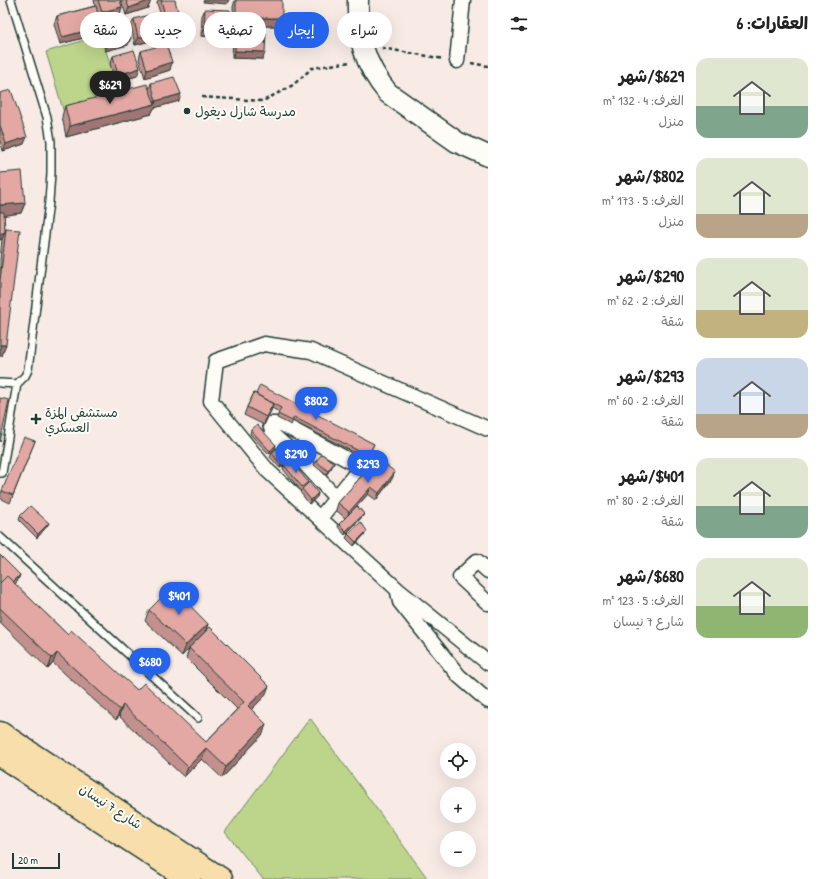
<!DOCTYPE html>
<html lang="ar">
<head>
<meta charset="utf-8">
<style>
  :root { --surface:#fff; --page:#f2f2f2; --text:#222; --muted:#767676; --accent:#2563eb }
  body { margin:0; font-family:"Patrick Hand","Playpen Sans Arabic",sans-serif; background:var(--page); color:var(--text); direction:rtl; height:100vh; display:flex; flex-direction:column; font-size:15px; white-space:nowrap }
  * { box-sizing:border-box; margin:0 }
  p { font-size:13px; color:var(--muted) }
  .icon { flex:none; width:22px; height:22px; fill:none; stroke:currentColor; stroke-width:2; stroke-linecap:round; stroke-linejoin:round }
  .map { position:relative; flex:1; overflow:hidden; direction:ltr }
  .details { display:flex; flex-direction:column; background:var(--surface); width:340px }
  .details>* { flex:none }
  .guide { position:absolute; left:12px; top:12px; width:380px; height:36px; direction:rtl; display:flex; gap:8px }
  .buttons { position:absolute; left:440px; top:743px; display:grid; gap:8px }
  .buttons a { display:grid; place-items:center; width:36px; height:36px; border-radius:50%; background:var(--surface); box-shadow:0 4px 16px #0002; font-size:20px }
  .scale { position:absolute; left:12px; bottom:10px; width:48px; box-sizing:border-box; padding-left:4px; border:2px solid #1f3d34; border-top:0; font-size:11px; line-height:14px; white-space:nowrap; color:#1f3d34; -webkit-text-stroke:3px #fdfcf7; paint-order:stroke }
  .price { position:absolute; translate:-50% -34px; padding:0 9px; border-radius:14px; background:var(--accent); color:#fff; font-size:13px; line-height:26px; filter:drop-shadow(0 1px 2px #0008) }
  .price::after { content:''; position:absolute; left:50%; top:24px; width:12px; height:9px; margin-left:-6px; background:inherit; clip-path:polygon(0 0,100% 0,50% 100%) }
  .price.current { background:#222; color:#fff }
  ul { padding:0; list-style:none }
  li { display:flex; align-items:center; gap:12px; height:100px; padding:0 20px }
  li span { display:grid; place-items:center; flex:none; width:112px; height:80px; border-radius:12px; color:#555 }
  li>.icon { margin-inline-start:auto }
  span .icon { width:48px; height:48px; fill:#fffc; stroke-width:1 }
  li b { font-size:17px }
  h2 { display:flex; justify-content:space-between; align-items:center; height:48px; padding:0 20px; font-size:17px }
  .pill { padding:0 14px; border-radius:18px; background:var(--surface); box-shadow:0 4px 16px #0002; font-size:14px; line-height:36px }
  .pill.current { background:var(--accent); color:#fff }
  main { display:flex; flex:1; min-height:0 }
  .map>svg:first-child { display:block }
</style>
</head>
<body>
<main>
<section class="details">
<h2>العقارات: 6<svg class="icon" aria-label="filters" viewBox="0 0 24 24"><path d="M4 7h16M4 17h16"/><circle cx="9" cy="7" r="2"/><circle cx="15" cy="17" r="2"/></svg></h2>
<ul>
<li><span style="background:linear-gradient(#dfe7d0 60%,#7fa58c 0)"><svg class="icon" aria-label="home" viewBox="0 0 24 24"><path d="M3 11l9-7 9 7M6 9v11h12V9"/></svg></span><div><b>$629/شهر</b><p>الغرف: 4 · 132 m²</p><p>منزل</p></div></li>
<li><span style="background:linear-gradient(#dfe7d0 70%,#b9a48a 0)"><svg class="icon" aria-label="home" viewBox="0 0 24 24"><path d="M3 11l9-7 9 7M6 9v11h12V9"/></svg></span><div><b>$802/شهر</b><p>الغرف: 5 · 173 m²</p><p>منزل</p></div></li>
<li><span style="background:linear-gradient(#dfe7d0 65%,#c2b280 0)"><svg class="icon" aria-label="home" viewBox="0 0 24 24"><path d="M3 11l9-7 9 7M6 9v11h12V9"/></svg></span><div><b>$290/شهر</b><p>الغرف: 2 · 62 m²</p><p>شقة</p></div></li>
<li><span style="background:linear-gradient(#c9d6e8 70%,#b9a48a 0)"><svg class="icon" aria-label="home" viewBox="0 0 24 24"><path d="M3 11l9-7 9 7M6 9v11h12V9"/></svg></span><div><b>$293/شهر</b><p>الغرف: 2 · 60 m²</p><p>شقة</p></div></li>
<li><span style="background:linear-gradient(#dfe7d0 60%,#7fa58c 0)"><svg class="icon" aria-label="home" viewBox="0 0 24 24"><path d="M3 11l9-7 9 7M6 9v11h12V9"/></svg></span><div><b>$401/شهر</b><p>الغرف: 2 · 80 m²</p><p>شقة</p></div></li>
<li><span style="background:linear-gradient(#dfe7d0 60%,#8fb573 0)"><svg class="icon" aria-label="home" viewBox="0 0 24 24"><path d="M3 11l9-7 9 7M6 9v11h12V9"/></svg></span><div><b>$680/شهر</b><p>الغرف: 5 · 123 m²</p><p>شارع 7 نيسان</p></div></li>
</ul>
</section>
<div class="map">
<svg width="488" height="879" viewBox="0 0 488 879">
  <rect width="100%" height="100%" fill="#f8ebe6"/>
  <filter id="ink" filterUnits="userSpaceOnUse"><feTurbulence type="fractalNoise" baseFrequency=".025" numOctaves="2"/><feDisplacementMap in="SourceGraphic" scale="8" xChannelSelector="R" yChannelSelector="G"/><feConvolveMatrix kernelMatrix="1 2 1 2 8 2 1 2 1" color-interpolation-filters="sRGB"/></filter>
  <g filter="url(#ink)">
    <path fill="#bdd48b" stroke="#6e8860" d="M101,35L120,96L64,113L46,52Z
      M310,718L428,879H263L225,832Z"/>
    <g fill="none" stroke-linecap="round" stroke-linejoin="round">
      <defs>
        <path id="lane" d="M0,383L17,384L25,376L28,370L49,202L51,173V141L47,117L11,0
          M0,473H2L17,384
          M0,537L198,718"/>
        <path id="street" d="M457,61L463,0
          M488,429L311,351L264,344L216,361L211,401L268,471L398,590L488,663
          M320,518L361,467L282,424H270L273,435L306,465L336,498
          M488,571L477,561L460,577L488,603
          M398,592L400,602L459,676L488,701"/>
        <path id="secondary" d="M358,0C357,37 364,64 388,93L457,142L488,156"/>
        <path id="primary" d="M0,733L221,879
          M0,755L189,879"/>
      </defs>
      <use href="#lane" stroke="#1f3d34" stroke-width="10"/>
      <use href="#street" stroke="#1f3d34" stroke-width="17"/>
      <use href="#secondary" stroke="#1f3d34" stroke-width="23"/>
      <use href="#primary" stroke="#1f3d34" stroke-width="25"/>
      <path stroke="#1f3d34" stroke-width="2.5" stroke-dasharray="4 3" stroke-linecap="butt" d="M382,48L444,59
        M471,63L488,66
        M202,97L263,101L293,85L312,68L350,62"/>
      <use href="#lane" stroke="#fdfcf7" stroke-width="7"/>
      <use href="#street" stroke="#fdfcf7" stroke-width="14"/>
      <use href="#secondary" stroke="#fdfcf7" stroke-width="20"/>
      <use href="#primary" stroke="#f8deab" stroke-width="22"/>
    </g>
    <path fill="#c3908d" stroke="#1f3d34" d="M94,0H120V14L99,19L101,27L99,34L60,44L54,24L57,16L95,6Z
      M121,0H151L148,8L126,15Z
      M158,0H161L176,23L164,26L157,3Z
      M235,0L280,26H234L233,7Z
      M205,9L230,30L227,37L201,36L202,16Z
      M134,19L161,32L158,39L135,45L131,26Z
      M102,24L128,45L105,51L100,31Z
      M236,32L263,59L232,58L233,39Z
      M141,51L170,70L145,78L139,59Z
      M113,56L137,76L116,82L110,64Z
      M151,83L179,101L154,108L151,114L66,137L62,116L65,106L149,89Z
      M0,93L24,144L3,151L0,141Z
      M0,173L25,203L21,213L4,215L5,232L6,229L2,356H0V259L2,239L0,240Z
      M254,393L374,444L367,459L293,421L291,425L277,418L279,412L272,408L264,425L244,415L247,407Z
      M251,430L275,449L269,454L250,434Z
      M35,441L10,503L0,498V496L2,491Z
      M272,453L288,459L287,463L280,468L270,457Z
      M377,458L392,479L376,500L368,494L357,506L364,514L362,517L345,535L338,527L339,524L345,518L336,510L338,503Z
      M316,461L332,467L326,475L314,465Z
      M284,465L308,484L318,493L317,497L309,504L300,492L301,491L283,469Z
      M20,516L49,523L47,526L37,538L19,520Z
      M348,534H365L354,546L346,538Z
      M0,555L20,575L17,582L15,584L68,635L137,690L206,742L237,709L186,658L189,649L182,656L145,621L149,610L208,624L205,632L265,696L251,710L263,734L222,778L202,759L184,777L119,716L116,720L53,663L48,669L0,622Z"/>
    <path fill="#9f7673" stroke="#1f3d34" d="M151,0L148,8L126,15L129,8Z
      M204,0H229L227,4L203,2Z
      M122,7L120,14L99,19L102,12Z
      M179,16L176,23L164,26L166,19Z
      M236,18H282L280,26H234Z
      M101,27L99,34L60,44L62,37Z
      M204,29L230,30L227,37L201,36Z
      M161,32L158,39L135,45L138,38Z
      M131,38L128,45L105,51L108,43Z
      M235,51L265,52L263,59L232,58Z
      M172,62L170,70L145,78L147,70Z
      M140,68L137,76L116,82L118,75Z
      M181,94L179,101L154,108L151,114L66,137L70,126L155,104L156,101Z
      M27,137L24,144L3,151L6,144Z
      M25,203L21,213L0,216V205Z
      M5,232L2,239L0,240V234Z
      M0,345H6L2,356H0Z
      M273,404L271,411L264,425L266,417Z
      M276,445L275,449L269,454L270,451Z
      M288,459L287,463L280,468L281,465Z
      M334,463L332,467L326,475L328,471Z
      M395,472L392,479L376,500L379,493Z
      M371,487L368,494L346,519L349,512Z
      M318,493L317,497L309,504L311,500Z
      M364,514L362,517L345,535L346,531Z
      M49,523L47,526L37,538L38,534Z
      M367,531L365,534L354,546L356,542Z
      M20,575L17,582L8,591L10,584Z
      M208,624L204,635L189,648V649L182,656L186,645Z
      M57,653L53,663L48,669L52,658Z
      M269,686L265,696L244,717L248,706Z
      M123,705L119,716L116,720L120,710Z
      M266,724L263,734L222,778L226,767Z
      M206,748L202,759L184,777L188,767Z"/>
    <path fill="#e3a8a4" stroke="#1f3d34" d="M98,0H120L122,7L102,12Z
      M126,0H151L129,8Z
      M161,0H175L179,16L166,19Z
      M236,0H282V18H236Z
      M96,6L101,27L62,37L57,16Z
      M205,9L230,10V30L204,29Z
      M156,13L161,32L138,38L134,19Z
      M126,18L131,38L108,43L102,24Z
      M236,32L266,33L265,52L235,51Z
      M166,44L172,62L147,70L141,51Z
      M134,50L140,68L118,75L113,56Z
      M174,77L181,94L156,101L151,83Z
      M147,84L155,104L70,126L65,106Z
      M11,90L27,137L6,144L0,125V93Z
      M22,171L25,203L0,205V173Z
      M0,212H4L5,232L0,234Z
      M6,229L20,230L6,345H0V281Z
      M260,385L374,444L368,456L294,417L292,421L278,414L281,408L256,394Z
      M254,393L273,404L266,417L247,407Z
      M0,398L9,400L0,442Z
      M257,425L276,445L270,451L251,430Z
      M24,437L35,441L13,495L2,491Z
      M279,447L288,459L281,465L272,453Z
      M322,454L334,463L328,471L316,461Z
      M377,458L395,472L379,493L371,487L349,512L338,503Z
      M290,460L308,482L302,487L284,465Z
      M309,482L318,493L311,500L302,489Z
      M30,506L49,523L38,534L20,516Z
      M357,506L364,514L346,531L339,524Z
      M361,522L367,531L356,542L348,534Z
      M0,555L20,575L13,582L7,576L0,583Z
      M7,576L68,635L71,630L137,690L144,683L206,742L244,702L189,648L210,627L269,686L248,706L266,724L226,767L206,748L188,767L123,705L120,710L57,653L52,658L0,608V583Z
      M172,587L208,624L186,645L149,610Z"/>
  </g>
  <g fill="#1f3d34" stroke="#fdfcf7" stroke-width="1.5">
    <circle cx="187" cy="111" r="4"/>
    <path d="M34 413h4v4h4v4h-4v4h-4v-4h-4v-4h4z"/>
  </g>
  <g text-anchor="middle" dominant-baseline="central" stroke-width="4" stroke-linejoin="round" paint-order="stroke">
    <g font-size="13" fill="#1f3d34" stroke="#fdfcf7" text-anchor="start">
      <text x="195" y="111">مدرسة شارل ديغول</text>
      <text x="45" y="412">مستشفى المزة<tspan x="45" dy="15">العسكري</tspan></text>
    </g>
    <g font-size="13" fill="#1f3d34" stroke="#fdfcf7">
      <text transform="translate(111 806) rotate(33)">شارع 7 نيسان</text>
    </g>
  </g>
</svg>
<div class="buttons">
<a><svg class="icon" aria-label="locate" viewBox="0 0 24 24"><circle cx="12" cy="12" r="6"/><path d="M12 2v4M12 18v4M2 12h4M18 12h4"/></svg></a>
<a>+</a>
<a>−</a>
</div>
<div class="scale">20 m</div>
<b class="price current" style="left:110px;top:105px">$629</b>
<b class="price" style="left:316px;top:421px">$802</b>
<b class="price" style="left:296px;top:474px">$290</b>
<b class="price" style="left:368px;top:484px">$293</b>
<b class="price" style="left:179px;top:616px">$401</b>
<b class="price" style="left:150px;top:682px">$680</b>
<div class="guide">
<a class="pill">شراء</a>
<a class="pill current">إيجار</a>
<a class="pill">تصفية</a>
<a class="pill">جديد</a>
<a class="pill">شقة</a>
</div>
</div>
</main>
</body>
</html>
